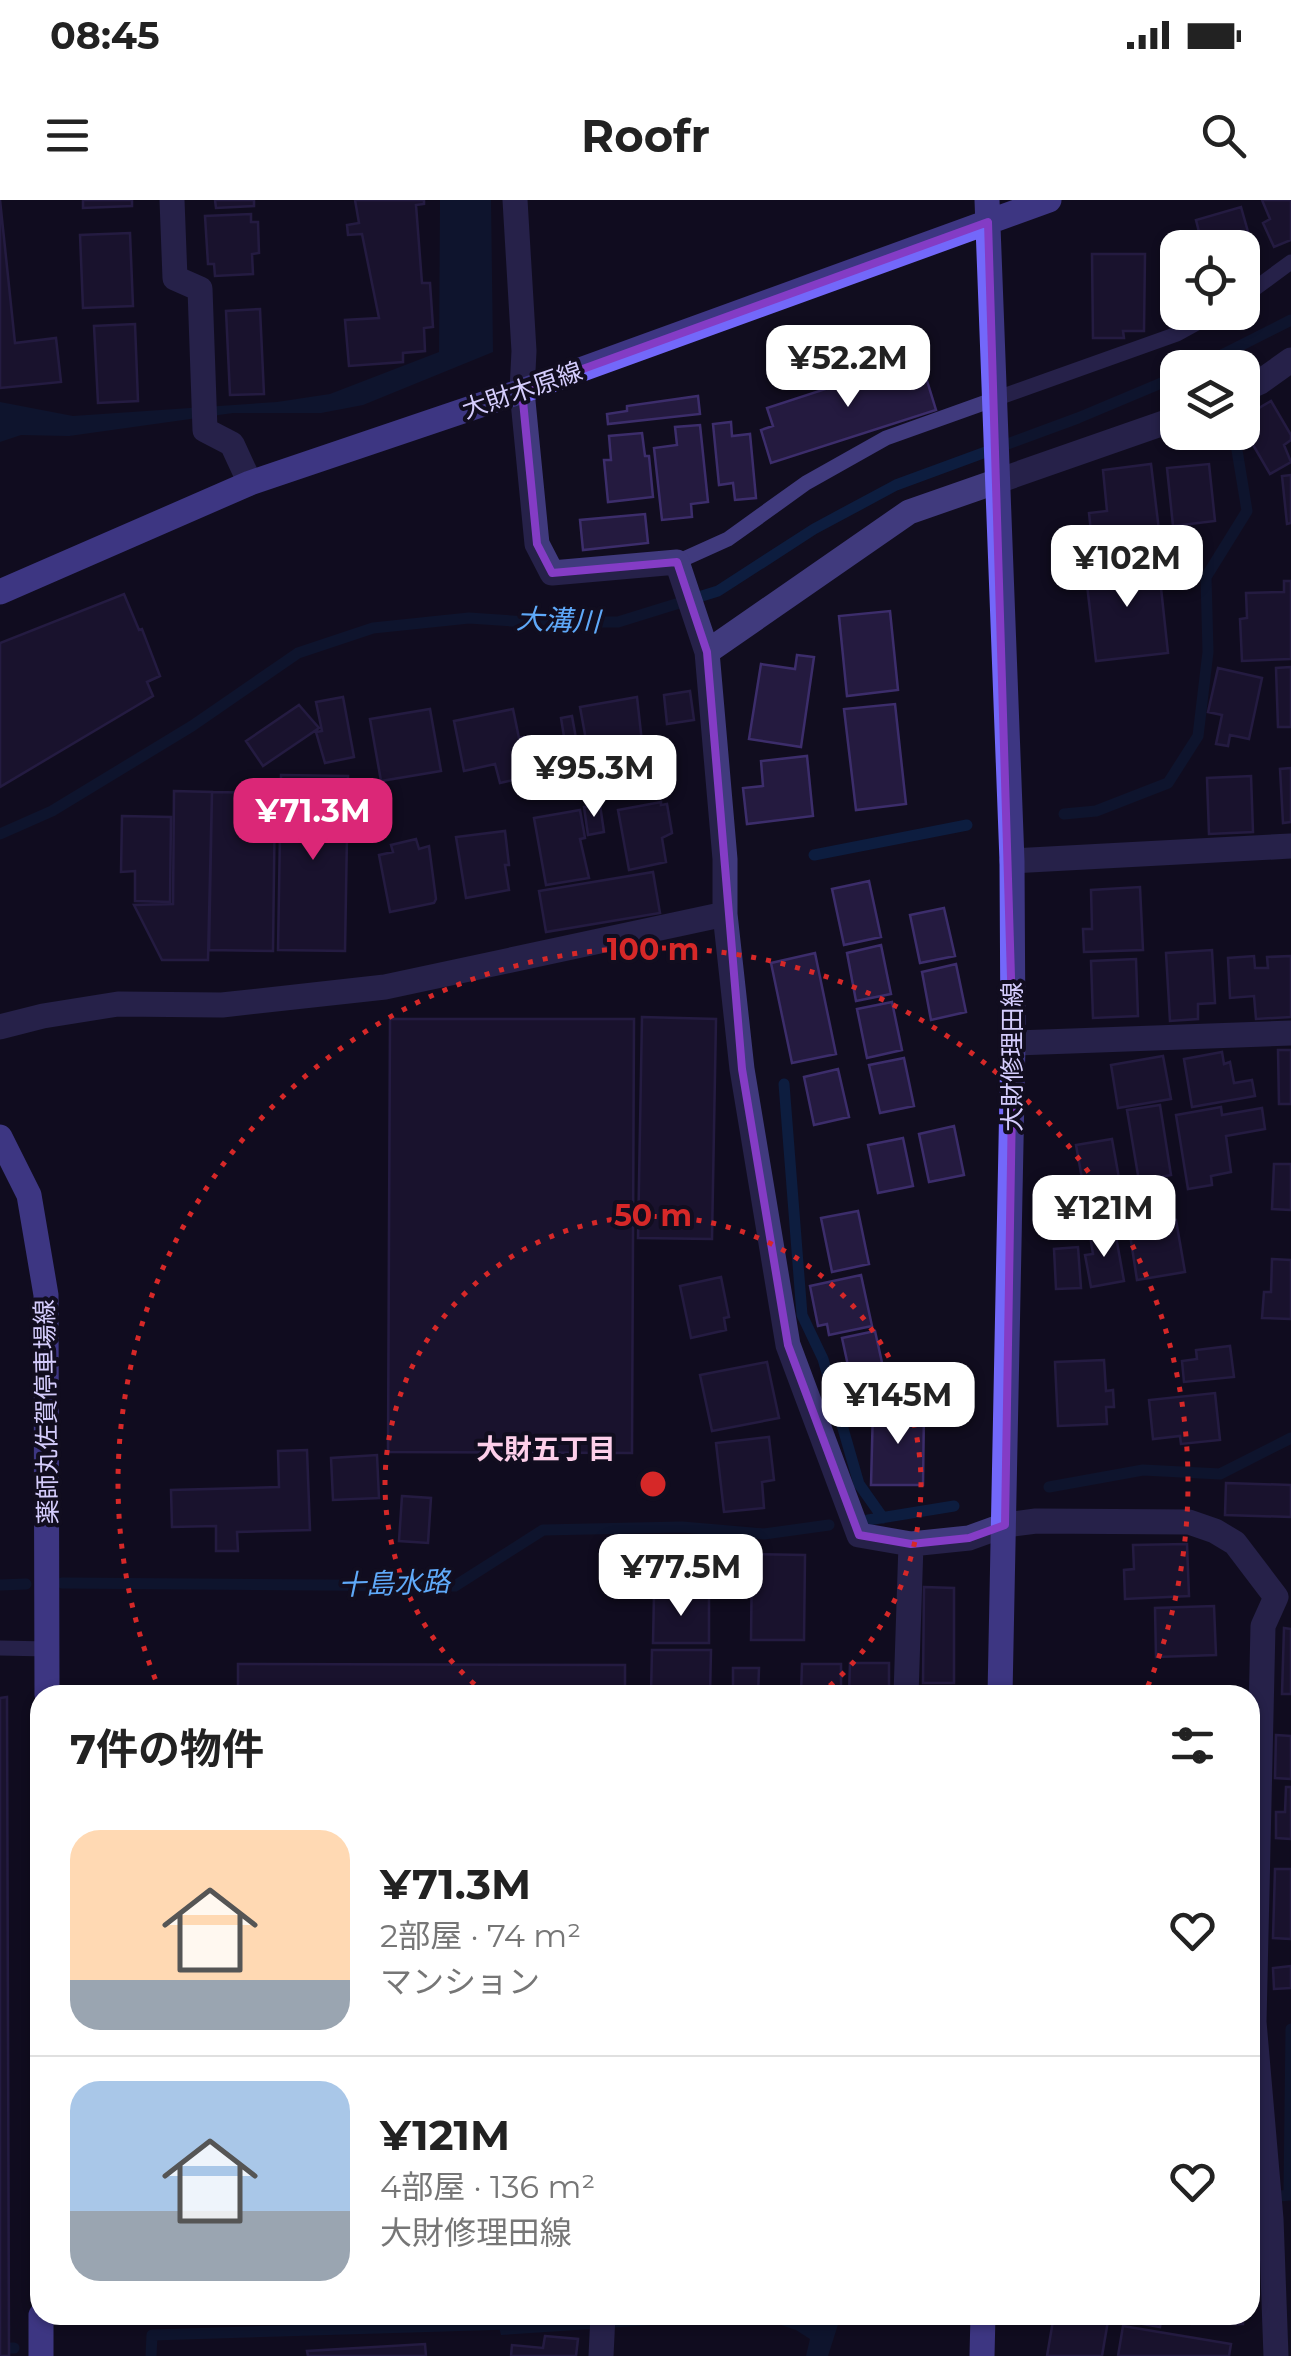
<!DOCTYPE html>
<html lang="ja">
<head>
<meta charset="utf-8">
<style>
  :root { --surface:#fff; --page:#f2f2f2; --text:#222; --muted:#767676; --line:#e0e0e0; --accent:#db2777 }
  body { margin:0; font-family:Montserrat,"Noto Sans JP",sans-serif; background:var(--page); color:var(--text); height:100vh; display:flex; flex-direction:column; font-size:38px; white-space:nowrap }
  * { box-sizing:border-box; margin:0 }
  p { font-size:32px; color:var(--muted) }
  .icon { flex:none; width:55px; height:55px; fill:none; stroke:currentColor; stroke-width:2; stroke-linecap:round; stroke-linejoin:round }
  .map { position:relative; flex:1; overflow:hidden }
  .panel { position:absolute; left:30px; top:1485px; width:1230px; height:640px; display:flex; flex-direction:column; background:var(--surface); border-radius:30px; box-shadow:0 2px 8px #0004 }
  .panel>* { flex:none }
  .buttons { position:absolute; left:1160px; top:30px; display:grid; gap:20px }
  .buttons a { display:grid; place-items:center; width:100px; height:100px; border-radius:20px; background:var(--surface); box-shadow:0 2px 8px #0004; font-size:50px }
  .price { position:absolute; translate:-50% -85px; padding:0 22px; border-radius:20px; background:#fff; color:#222; font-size:32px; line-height:65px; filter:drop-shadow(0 2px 5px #0008) }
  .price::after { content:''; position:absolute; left:50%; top:60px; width:30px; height:22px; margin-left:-15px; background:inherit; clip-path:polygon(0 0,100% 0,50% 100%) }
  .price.current { background:var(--accent); color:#fff }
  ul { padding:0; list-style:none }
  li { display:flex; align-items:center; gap:30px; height:250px; padding:0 40px }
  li+li { border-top:2px solid var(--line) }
  li span { display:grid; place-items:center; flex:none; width:280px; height:200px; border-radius:30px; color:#555 }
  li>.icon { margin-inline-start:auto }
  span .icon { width:120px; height:120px; fill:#fffc; stroke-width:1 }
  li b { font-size:42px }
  h2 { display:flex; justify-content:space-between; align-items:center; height:120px; padding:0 40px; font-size:42px }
  .status { display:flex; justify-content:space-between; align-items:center; height:70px; padding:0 50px; background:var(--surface); direction:ltr }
  .status svg { height:28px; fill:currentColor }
  header { display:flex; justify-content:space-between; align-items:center; height:130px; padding:0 40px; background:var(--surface); font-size:45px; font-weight:700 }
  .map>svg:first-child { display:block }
</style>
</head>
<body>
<div class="status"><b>08:45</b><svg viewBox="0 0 49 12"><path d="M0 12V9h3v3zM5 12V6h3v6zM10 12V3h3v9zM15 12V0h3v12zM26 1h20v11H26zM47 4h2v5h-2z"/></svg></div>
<header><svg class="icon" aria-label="menu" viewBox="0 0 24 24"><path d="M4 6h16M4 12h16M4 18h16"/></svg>Roofr<svg class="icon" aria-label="search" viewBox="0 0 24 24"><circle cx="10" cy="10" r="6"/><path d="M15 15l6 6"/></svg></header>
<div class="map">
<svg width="1291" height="2156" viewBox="0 0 1291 2156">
  <rect width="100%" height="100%" fill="#110d1f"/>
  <path fill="#0d1d3f" d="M440,0H491L493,152L363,205L321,213H233L69,236L21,235L0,242V202L73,216L277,202L330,194L439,152Z
    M496,2115H841L828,2156H806L810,2139L796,2130L769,2121L727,2120L501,2135Z"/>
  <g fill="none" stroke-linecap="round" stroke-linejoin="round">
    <path stroke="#0d1d3f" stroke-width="11" d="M1196,168L1291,120
      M1064,614L1096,611L1168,583L1198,536L1208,452L1206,377L1247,311L1234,232
      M0,634L52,611L192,526L298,453L373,428L469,418L527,422H618L718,391L814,329L896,285L1078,218L1178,176
      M814,655L967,625
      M784,884L802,1115L823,1159L859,1284L883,1318
      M1049,1287L1143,1270L1220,1274L1291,1238
      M868,1320L954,1306
      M62,1383L455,1386L543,1330L682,1327L764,1334L829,1325
      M0,1385L26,1384
      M1250,1999L1289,1995L1291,1829
      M0,2148H14
      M151,2156L152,2135L510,2124"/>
  </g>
  <path fill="#241a3f" stroke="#3c2d6b" stroke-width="2.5" d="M0,0L15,143L56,138L61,182L0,188Z
    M83,0H132V6L83,8Z
    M215,0H254V6L216,8Z
    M355,0H424V4L416,5L422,83H430L433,127L424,128L425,151L403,153V162L349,166L345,120L379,118L362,34L348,35L347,25L359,23Z
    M1262,0H1291V40L1274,47L1263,23L1270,19Z
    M1241,7L1254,53L1244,56L1246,62L1242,63V48H1203L1196,20Z
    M251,14V22H258L259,53L252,54L253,74L215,76L214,64H208L205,16Z
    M130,33L133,106L83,108L80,35Z
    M1092,54H1145L1144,131H1123L1124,138H1093Z
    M260,109L264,194L230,195L226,111Z
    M135,124L138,201L98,203L94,126Z
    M920,158L936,210L771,263L761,230L773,226L767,208Z
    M698,196L700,214L608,224L607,214L627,211V206Z
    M1271,201L1291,235V240L1284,245L1291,262L1270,274L1242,226V218Z
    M731,222L732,236L750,234L756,298L735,300L733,283L719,285L713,224Z
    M700,225L708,302L691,304L692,317L662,320L654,248L677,245L675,227Z
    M642,233L645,256H649L653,297L608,302L604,260H611L609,236Z
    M1151,264L1161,347L1100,353L1098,331L1091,332L1089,313L1107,311L1103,270Z
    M1209,264L1215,321L1173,326L1167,268Z
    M1291,275V323L1287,324L1282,276Z
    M645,314L648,343L583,350L580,320Z
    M1158,360L1168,453L1096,461L1085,368Z
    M1284,381H1291V459L1242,461L1240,419L1247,418L1246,393L1284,392Z
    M124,394L139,430L142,429L160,476L147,482L153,496L0,587V443Z
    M890,411L898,490L847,496L839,416Z
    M797,455L814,457L801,547L749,539L761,464L795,469Z
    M1291,467V527H1278L1276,468Z
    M1218,468L1262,478L1249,539L1230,535L1228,546L1216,544L1222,515L1208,512Z
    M690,491L694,520L667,524L664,495Z
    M343,497L354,557L325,563L316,532L322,531L316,502Z
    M637,497L643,551L583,564L579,541L586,540L580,507Z
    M895,504L906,604L856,610L844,509Z
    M299,505L319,528L263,566L246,541Z
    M430,509L441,571L381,581L370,519Z
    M513,509L519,538L524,537L527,550L522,552L527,577L500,583L495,564L464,571L454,521Z
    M572,516L581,566L569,568L561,518Z
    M807,556L813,616L747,624L743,588L763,586L761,561Z
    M1291,568V622L1283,623L1280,569Z
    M281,575L348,576L345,751L278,750Z
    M1251,576L1253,632L1209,634L1207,578Z
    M174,591L212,592L208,760H162L134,705L173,704Z
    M212,592L275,593L273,751L209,750Z
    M661,602V605L667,604L672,633L662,638L666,662L629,670L618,610Z
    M600,605L604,632L588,635L584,607Z
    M580,610L585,638L580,639L589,678L546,685L534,618Z
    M122,616L171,617L170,702L135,701V671L121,672Z
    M505,631L509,665H505L509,690L466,698L456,637Z
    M416,639L419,649L429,646L436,699L434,703L390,712L379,655L393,652L391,645Z
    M653,672L660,713L546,732L539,691Z
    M869,681L881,737L844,745L832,689Z
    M1140,687L1143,750L1084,752L1083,729H1092L1091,690Z
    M944,708L955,756L920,763L910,715Z
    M881,745L891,794L856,801L847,753Z
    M1212,750L1215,803L1198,804V819L1170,821L1166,753Z
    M815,753L836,854L792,863L771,763Z
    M1254,756L1255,768H1268L1267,757L1291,756V817L1256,819L1254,796L1230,798L1228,758Z
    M1136,759L1138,816L1093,818L1091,761Z
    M956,764L966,812L931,820L922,772Z
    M892,802L902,850L867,858L857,809Z
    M642,817L716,819L712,1039L638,1038Z
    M390,819H634L632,1253L388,1252Z
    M1278,850H1291V904H1279Z
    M1222,852L1224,864L1230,862L1234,883L1252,880L1255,896L1192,907L1184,859Z
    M1163,856L1171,899L1118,908L1111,865Z
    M904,858L914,906L880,913L869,865Z
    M838,869L849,917L814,925L804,877Z
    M1160,905L1171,975L1139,981L1127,910Z
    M1221,907L1222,915L1262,908L1265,929L1226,936L1231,972L1211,976L1212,985L1188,989L1176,915Z
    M954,926L964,975L929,982L919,934Z
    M903,938L913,986L878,993L868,945Z
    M1112,939L1122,995L1086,1001L1076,945Z
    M1274,964H1291V1010L1272,1009Z
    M858,1011L869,1064L832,1072L821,1018Z
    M1176,1020L1185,1072L1137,1080L1129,1028Z
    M1115,1031L1124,1081L1091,1087L1085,1055L1093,1054L1090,1035Z
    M1078,1047L1081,1088L1056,1089L1054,1049Z
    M1272,1059L1291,1060V1119L1262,1118L1264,1092H1271Z
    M861,1075L872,1126L829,1135L827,1124L818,1126L810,1086Z
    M721,1077L729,1117L724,1118L726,1130L691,1138L680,1086Z
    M875,1131L885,1176L852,1184L842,1138Z
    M1230,1146L1234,1177L1184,1182L1182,1161L1197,1159L1196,1150Z
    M1104,1160L1106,1191L1113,1190L1114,1207H1106L1107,1224L1058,1226L1055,1162Z
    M767,1162L779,1218L712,1231L700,1175Z
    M1215,1193L1220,1240L1181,1244L1180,1236L1153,1239L1149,1200Z
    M873,1208L924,1209L923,1285H871Z
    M769,1237L774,1280L762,1282L764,1308L724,1312L716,1243Z
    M307,1250L310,1330L237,1332L238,1351H216V1326L172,1327L171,1290L279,1287L278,1251Z
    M377,1255L379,1298L333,1300L331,1258Z
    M1226,1283L1291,1285V1317L1225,1315Z
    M402,1296L431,1298L428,1343L399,1341Z
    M1187,1344L1189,1396L1125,1399L1124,1370L1134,1369L1133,1345Z
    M710,1348L712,1387L654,1390L652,1351Z
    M752,1354L805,1355L804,1440H751Z
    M924,1387L954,1388V1483H923Z
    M654,1395H709V1443H653Z
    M1214,1406L1216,1455L1156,1457L1155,1408Z
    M1284,1428L1291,1429V1494H1282Z
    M652,1450H711L710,1495H651Z
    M850,1463H889V1495H849Z
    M238,1464L625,1465V1495H238Z
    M802,1464H841V1495H801Z
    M733,1468H759L758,1495H733Z
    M7,1497L9,2156H0V1498Z
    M1276,1535L1291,1536V1579L1275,1578Z
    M1286,1587H1291V1639L1276,1638V1612H1285Z
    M1275,1669H1291V1739L1273,1738Z
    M1291,1766V1788L1274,1789L1273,1768Z
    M1054,2115H1109L1102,2156H1047Z
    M1127,2115H1162L1160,2127L1126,2121Z
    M1192,2115H1243V2124H1192Z
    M1123,2126L1231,2144L1229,2156H1118Z
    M545,2136L578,2139L576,2156H511L512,2145L543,2148Z
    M425,2144L426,2156H308L307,2151Z"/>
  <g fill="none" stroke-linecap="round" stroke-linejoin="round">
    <path stroke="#403a7d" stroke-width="15" d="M1242,98L1291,62
      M677,362L728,339L806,283L886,238L1177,134L1217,112
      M0,1448L48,1449"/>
    <path stroke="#403a7d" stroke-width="25" d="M172,0L175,78L200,89L205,230L232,244L250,283
      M515,0L524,151L522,191L537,344L552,373L677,362L707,452L725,659V714L742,869L788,1145L859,1335L911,1344L969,1338L1005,1325L1036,1321L1189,1322L1215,1331L1235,1343L1276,1397L1263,1426L1254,1822
      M1242,190L1260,182L1291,160
      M707,452L909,312L1178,218
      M1012,661L1291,646
      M0,827L43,816L118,804L222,805L385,787L725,714
      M1013,843L1291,833
      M906,1495L911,1344
      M1250,1822H1254L1271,2019L1276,2156
      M601,2156L603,2115"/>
    <path stroke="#7368fa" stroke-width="25" d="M987,0L1012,661L1013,843L1000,1495
      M0,392L250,283L522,191L1049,0
      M0,937L29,995L46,1095L47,1495
      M41,2156V2115
      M982,2156L983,2115"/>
  </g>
  <path d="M0 0H1291V2156H0ZM988,22L1013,843L1005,1325L969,1338L911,1344L859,1335L788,1145L742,869L707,452L677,362L552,373L537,344L522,191Z" fill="#110d1f" fill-opacity=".55" fill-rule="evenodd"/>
  <path fill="none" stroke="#843cc5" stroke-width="8" stroke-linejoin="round" d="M988,22L1013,843L1005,1325L969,1338L911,1344L859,1335L788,1145L742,869L707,452L677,362L552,373L537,344L522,191Z"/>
  <g fill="none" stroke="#d62828" stroke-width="5" stroke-dasharray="5 10">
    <path d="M486 1494A268 268 0 1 1 820 1494"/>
    <path d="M161 1493A535 535 0 1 1 1145 1493"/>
  </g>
  <g text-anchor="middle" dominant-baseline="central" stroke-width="8" stroke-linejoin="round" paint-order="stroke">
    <g font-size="25" fill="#d5cdfd" stroke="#110d1f">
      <text transform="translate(522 190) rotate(-19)">大財木原線</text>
      <text transform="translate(1012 857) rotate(-90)">大財修理田線</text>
      <text transform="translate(46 1212) rotate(-91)">薬師丸佐賀停車場線</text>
    </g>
    <g font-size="28" font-style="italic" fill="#5fa9f9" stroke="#110d1f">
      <text transform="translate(558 420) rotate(2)">大溝川</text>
      <text transform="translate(394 1383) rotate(-2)">十島水路</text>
    </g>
    <g font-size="28" font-weight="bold" fill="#fdcfea" stroke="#110d1f">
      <text x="546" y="1249">大財五丁目</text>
    </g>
  </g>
  <circle cx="653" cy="1284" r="15" fill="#d62828" stroke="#110d1f" stroke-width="5"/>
  <g font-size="30" text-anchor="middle" font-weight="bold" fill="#d62828" stroke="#110d1f" stroke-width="8" stroke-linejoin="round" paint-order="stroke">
    <text x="653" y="760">100 m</text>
    <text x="653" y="1026">50 m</text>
  </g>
</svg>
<div class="buttons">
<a><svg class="icon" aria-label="locate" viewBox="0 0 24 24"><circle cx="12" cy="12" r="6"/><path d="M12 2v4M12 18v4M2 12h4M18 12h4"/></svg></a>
<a><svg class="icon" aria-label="layers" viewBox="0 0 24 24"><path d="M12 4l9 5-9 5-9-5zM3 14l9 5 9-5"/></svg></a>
</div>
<b class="price" style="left:848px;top:210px">¥52.2M</b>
<b class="price" style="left:1127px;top:410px">¥102M</b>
<b class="price" style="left:594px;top:620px">¥95.3M</b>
<b class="price current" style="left:313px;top:663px">¥71.3M</b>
<b class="price" style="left:1104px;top:1060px">¥121M</b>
<b class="price" style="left:898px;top:1247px">¥145M</b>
<b class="price" style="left:681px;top:1419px">¥77.5M</b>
<section class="panel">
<h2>7件の物件<svg class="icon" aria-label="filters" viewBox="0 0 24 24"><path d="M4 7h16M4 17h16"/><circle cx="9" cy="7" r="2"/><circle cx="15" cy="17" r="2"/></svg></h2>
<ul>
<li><span style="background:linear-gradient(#ffd9b3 75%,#9aa5b1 0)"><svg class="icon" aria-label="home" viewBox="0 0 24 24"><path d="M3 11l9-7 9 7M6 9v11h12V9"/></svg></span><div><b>¥71.3M</b><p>2部屋 · 74 m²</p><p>マンション</p></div><svg class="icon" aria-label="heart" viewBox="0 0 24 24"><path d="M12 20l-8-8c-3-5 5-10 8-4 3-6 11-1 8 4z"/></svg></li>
<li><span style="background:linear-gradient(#a9c7e8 65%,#9aa5b1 0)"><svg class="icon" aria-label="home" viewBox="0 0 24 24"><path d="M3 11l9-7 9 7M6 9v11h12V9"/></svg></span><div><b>¥121M</b><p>4部屋 · 136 m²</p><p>大財修理田線</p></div><svg class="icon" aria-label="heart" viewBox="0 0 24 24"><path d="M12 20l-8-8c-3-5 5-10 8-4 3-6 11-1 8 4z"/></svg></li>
</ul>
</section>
</div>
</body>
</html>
